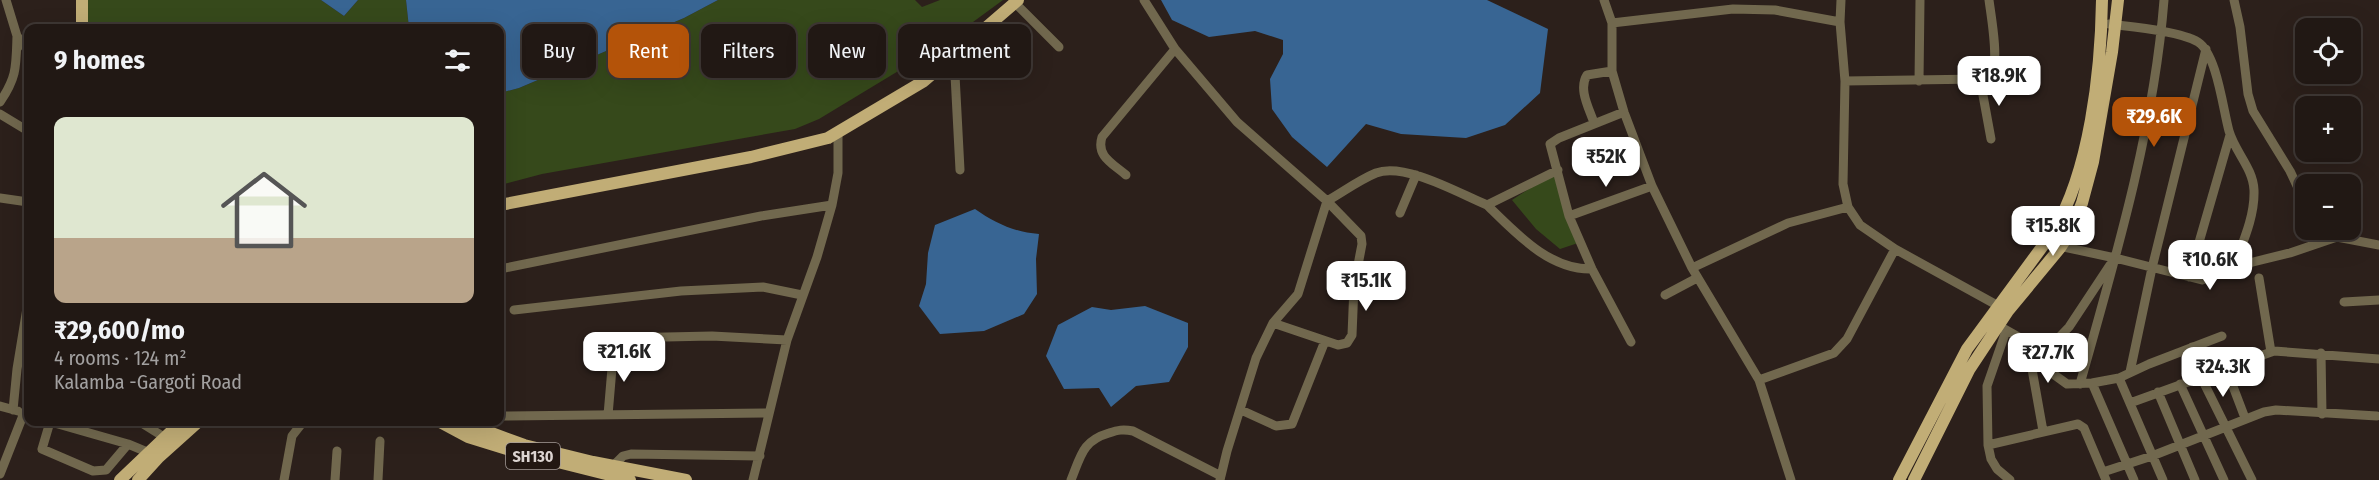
<!DOCTYPE html>
<html lang="en">
<head>
<meta charset="utf-8">
<style>
  :root { --surface:#211814; --page:#2d2522; --text:#f1f3f6; --muted:#a2a0a0; --line:#3e3734; --accent:#b45309 }
  body { margin:0; font-family:"Fira Sans Condensed",sans-serif; background:var(--page); color:var(--text); height:100vh; display:flex; flex-direction:column; font-size:22px; white-space:nowrap }
  * { box-sizing:border-box; margin:0 }
  p { font-size:20px; color:var(--muted) }
  .icon { flex:none; width:33px; height:33px; fill:none; stroke:currentColor; stroke-width:2; stroke-linecap:round; stroke-linejoin:round }
  .map { position:relative; flex:1; overflow:hidden }
  .details { position:absolute; left:24px; top:24px; width:480px; height:402px; display:flex; flex-direction:column; background:var(--surface); border-radius:12px; box-shadow:0 6px 24px #0002,0 0 0 2px var(--line) }
  .details>* { flex:none }
  .guide { position:absolute; left:522px; top:24px; width:570px; height:54px; display:flex; gap:12px }
  .fabs { position:absolute; left:2295px; top:18px; display:grid; gap:12px }
  .fabs a { display:grid; place-items:center; width:66px; height:66px; border-radius:12px; background:var(--surface); box-shadow:0 6px 24px #0002,0 0 0 2px var(--line); font-size:30px }
  .price { position:absolute; translate:-50% -51px; padding:0 14px; border-radius:12px; background:#fff; color:#222; font-size:20px; line-height:39px; filter:drop-shadow(0 2px 3px #0008) }
  .price::after { content:''; position:absolute; left:50%; top:36px; width:18px; height:14px; margin-left:-9px; background:inherit; clip-path:polygon(0 0,100% 0,50% 100%) }
  .price.selected { background:var(--accent); color:#fff }
  ul { padding:0; list-style:none }
  li { display:grid; align-content:center; gap:12px; height:318px; padding:0 30px }
  li+li { border-top:2px solid var(--line) }
  li span { display:grid; place-items:center; height:186px; border-radius:12px; color:#555 }
  li>.icon { margin-inline-start:auto }
  span .icon { width:108px; height:108px; fill:#fffc; stroke-width:1 }
  li b { font-size:26px }
  h2 { display:flex; justify-content:space-between; align-items:center; height:72px; padding:0 30px; font-size:26px }
  .tag { padding:0 21px; border-radius:12px; background:var(--surface); box-shadow:0 6px 24px #0002,0 0 0 2px var(--line); font-size:21px; line-height:54px }
  .tag.selected { background:var(--accent); color:#fff }
  .map>svg:first-child { display:block }
</style>
</head>
<body>
<div class="map">
<svg width="2379" height="480" viewBox="0 0 2379 480">
  <rect width="100%" height="100%" fill="#2c201b"/>
  <path fill="#36491b" d="M86,0H321L344,16L358,0H406L409,28H87Z
    M718,0H915L922,7L940,0H1003L943,44L819,119L795,129L542,174L500,185V93L519,88L684,18Z
    M1558,170L1581,242L1560,249L1536,229L1512,200Z"/>
  <path fill="#386593" d="M321,0H358L344,16Z
    M406,0H718L684,18L519,88L500,93V28H409Z
    M1161,0H1487L1548,29L1540,93L1505,125L1466,138L1401,134L1366,124L1327,167L1292,137L1272,109L1270,79L1283,54V40L1255,31L1209,37L1172,20Z
    M975,209C995,223 1014,232 1039,234L1036,259L1037,294L1024,314L984,331L940,334L919,306L926,284L928,253L935,225Z
    M1145,306L1188,323V347L1169,382L1136,386L1111,407L1099,388L1064,389L1046,356L1058,325L1092,307L1111,310Z"/>
  <g fill="none" stroke-linecap="round" stroke-linejoin="round">
    <path stroke="#71684e" stroke-width="9" d="M6,0L17,36L28,51
      M1144,0L1175,49L1237,122L1327,201C1343,192 1359,180 1376,173C1405,162 1460,194 1487,205
      M1604,0L1612,23V71L1624,112L1652,186L1692,268L1759,380L1791,480
      M1841,0L1840,22L1845,81L1843,184L1848,207L1860,225L1895,249L2004,309
      M2234,0L2240,27L2248,94L2253,111L2290,171L2306,205
      M1015,3L1059,47
      M1612,23L1733,9L1775,10L1840,22
      M2109,24C2132,27 2180,31 2198,42C2217,54 2223,110 2229,131C2235,152 2253,168 2254,190C2255,217 2242,244 2233,269
      M954,56L960,170
      M1980,79L1991,139
      M1845,81L1980,79C1984,78 1989,76 1992,72C1999,59 1991,16 1989,0
      M1919,81L1920,0
      M0,102C17,77 16,67 17,36
      M1624,112L1559,138L1550,144L1569,216L1592,269L1631,342
      M0,114L28,131
      M1594,123C1589,108 1578,89 1587,75L1612,71
      M1558,170L1487,205C1516,233 1549,270 1592,269
      M1126,175C1112,163 1096,156 1102,137L1175,49
      M0,198L28,202
      M1400,213L1416,175
      M1569,216L1652,186
      M2319,230L2326,240
      M2045,243L2115,258L2202,280L2249,263L2290,253L2337,237L2379,245
      M1692,268L1788,223L1848,207
      M500,269L761,216L832,205
      M2189,277L2230,135
      M2259,278L2271,352
      M1665,295L1697,278
      M2344,302L2379,300
      M514,310L681,291L763,287L802,295
      M1999,326L2045,352L2049,371L2067,384L2092,383L2119,378L2149,364L2222,336
      M2006,331L1987,386L1988,445L1991,459L1997,469L2010,480
      M2027,341L2043,431
      M2192,347L2201,377L2252,480
      M2045,352L2069,327L2110,265
      M2321,353L2322,414
      M2226,368L2245,418
      M2130,372L2152,268L2206,49
      M2119,378L2163,480
      M1759,380L1834,353L1847,339L1895,249
      M2092,383L2134,480
      M2080,384C2115,260 2154,129 2164,0
      M2180,384L2224,480
      M2158,392L2195,480
      M2130,403L2274,351L2379,359
      M0,406L18,411
      M13,410L17,369L28,302
      M1241,410L1276,426L1292,424L1325,341
      M608,415L614,345L620,338L712,336L787,340
      M500,416L769,413
      M50,422L42,449L93,471L106,470L128,444
      M51,422L128,444L152,454
      M140,422L164,437
      M1988,445L2078,424L2084,428L2106,480
      M613,466L623,456L631,454L760,456
      M2103,472L2152,456L2264,412L2276,410L2377,416
      M0,474L24,413
      M284,480L292,436L303,422
      M335,480L337,451
      M378,480L380,441
      M753,480L787,340L817,257L832,205L838,173V133
      M1071,480C1081,456 1082,441 1109,433C1118,430 1123,429 1133,431L1221,476
      M1220,480L1227,451L1256,358L1273,323L1298,294L1327,201L1361,236L1362,244L1354,286L1352,335L1347,343L1338,345L1273,323"/>
    <path stroke="#c1ad76" stroke-width="12" d="M82,0V28
      M500,205L751,157L828,138L924,81L1018,0
      M440,422L468,437L510,450L630,480
      M462,422L524,445L593,462L686,480
      M120,480L181,422
      M138,480L159,457L198,422
      M1899,480L1967,349L2053,232C2090,171 2101,71 2102,0
      M1914,480L1969,370L2008,311L2060,248L2071,231L2082,203L2093,162L2112,52L2118,0"/>
  </g>
  <g text-anchor="middle" dominant-baseline="central" stroke-width="4.5" stroke-linejoin="round" paint-order="stroke">
    <rect fill="#221712" stroke="#a49b98" stroke-width="1.5" x="506" y="443" width="54" height="26" rx="4.5"/>
    <g font-size="16" font-weight="bold" fill="#dcd4d1">
      <text x="533" y="456">SH130</text>
    </g>
  </g>
</svg>
<div class="fabs">
<a><svg class="icon" aria-label="locate" viewBox="0 0 24 24"><circle cx="12" cy="12" r="6"/><path d="M12 2v4M12 18v4M2 12h4M18 12h4"/></svg></a>
<a>+</a>
<a>−</a>
</div>
<b class="price" style="left:1999px;top:107px">₹18.9K</b>
<b class="price selected" style="left:2154px;top:148px">₹29.6K</b>
<b class="price" style="left:1606px;top:188px">₹52K</b>
<b class="price" style="left:2053px;top:257px">₹15.8K</b>
<b class="price" style="left:2210px;top:291px">₹10.6K</b>
<b class="price" style="left:1366px;top:312px">₹15.1K</b>
<b class="price" style="left:624px;top:383px">₹21.6K</b>
<b class="price" style="left:2048px;top:384px">₹27.7K</b>
<b class="price" style="left:2223px;top:398px">₹24.3K</b>
<div class="guide">
<a class="tag">Buy</a>
<a class="tag selected">Rent</a>
<a class="tag">Filters</a>
<a class="tag">New</a>
<a class="tag">Apartment</a>
</div>
<section class="details">
<h2>9 homes<svg class="icon" aria-label="filters" viewBox="0 0 24 24"><path d="M4 7h16M4 17h16"/><circle cx="9" cy="7" r="2"/><circle cx="15" cy="17" r="2"/></svg></h2>
<ul>
<li><span style="background:linear-gradient(#dfe7d0 65%,#b9a48a 0)"><svg class="icon" aria-label="home" viewBox="0 0 24 24"><path d="M3 11l9-7 9 7M6 9v11h12V9"/></svg></span><div><b>₹29,600/mo</b><p>4 rooms · 124 m²</p><p>Kalamba -Gargoti Road</p></div></li>
</ul>
</section>
</div>
</body>
</html>
